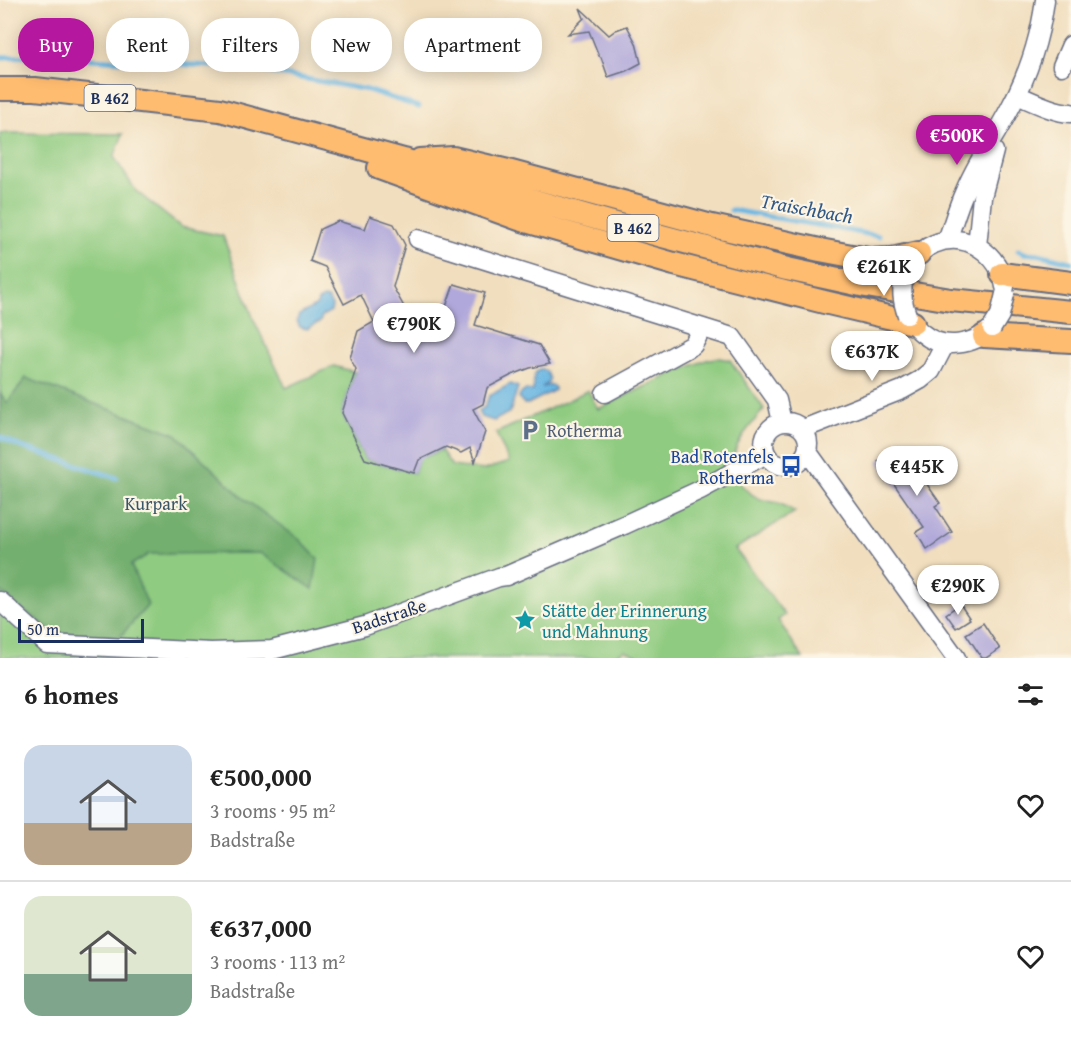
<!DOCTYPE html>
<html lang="en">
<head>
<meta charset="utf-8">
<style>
  :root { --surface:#fff; --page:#f6f6f6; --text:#222; --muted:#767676; --line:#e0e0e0; --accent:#b5179e }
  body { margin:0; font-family:"Gentium Book Plus",serif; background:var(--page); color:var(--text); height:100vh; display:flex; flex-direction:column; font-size:22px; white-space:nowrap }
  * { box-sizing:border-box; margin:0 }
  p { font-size:20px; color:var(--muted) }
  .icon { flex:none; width:33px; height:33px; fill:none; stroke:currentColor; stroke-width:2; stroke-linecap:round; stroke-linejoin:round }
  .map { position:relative; height:658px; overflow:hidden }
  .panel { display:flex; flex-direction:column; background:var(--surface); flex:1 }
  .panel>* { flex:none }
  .guide { position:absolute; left:18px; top:18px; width:600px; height:54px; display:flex; gap:12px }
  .scale { position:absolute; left:18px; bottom:15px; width:126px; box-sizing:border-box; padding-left:6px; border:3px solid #1b2f5e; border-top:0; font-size:16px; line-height:21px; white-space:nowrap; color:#1b2f5e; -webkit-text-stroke:4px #fcf5e5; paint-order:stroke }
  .price { position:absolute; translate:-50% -51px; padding:0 14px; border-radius:21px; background:#fff; color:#222; font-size:20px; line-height:39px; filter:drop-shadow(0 2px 3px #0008) }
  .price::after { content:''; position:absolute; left:50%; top:36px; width:18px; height:14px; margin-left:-9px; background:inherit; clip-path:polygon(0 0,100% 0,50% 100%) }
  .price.active { background:var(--accent); color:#fff }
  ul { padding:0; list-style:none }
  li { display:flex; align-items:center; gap:18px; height:150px; padding:0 24px }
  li+li { border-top:2px solid var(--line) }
  li span { display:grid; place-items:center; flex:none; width:168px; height:120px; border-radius:18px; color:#555 }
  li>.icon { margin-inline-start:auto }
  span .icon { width:72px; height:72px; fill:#fffc; stroke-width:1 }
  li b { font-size:26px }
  h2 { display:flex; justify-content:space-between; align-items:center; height:72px; padding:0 24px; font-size:26px }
  .chip { padding:0 21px; border-radius:24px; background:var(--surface); box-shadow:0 3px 15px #0003; font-size:21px; line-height:54px }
  .chip.active { background:var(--accent); color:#fff }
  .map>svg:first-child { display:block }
</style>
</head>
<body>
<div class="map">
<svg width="1071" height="658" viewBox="0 0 1071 658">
  <rect width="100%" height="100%" fill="#fcf5e5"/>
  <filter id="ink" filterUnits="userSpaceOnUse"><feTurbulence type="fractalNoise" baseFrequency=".0167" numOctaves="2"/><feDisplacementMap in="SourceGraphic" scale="12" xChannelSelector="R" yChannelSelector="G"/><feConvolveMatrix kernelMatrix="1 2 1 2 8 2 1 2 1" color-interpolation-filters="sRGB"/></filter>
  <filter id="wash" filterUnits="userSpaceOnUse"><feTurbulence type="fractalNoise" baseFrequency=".008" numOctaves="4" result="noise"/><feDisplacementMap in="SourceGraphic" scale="24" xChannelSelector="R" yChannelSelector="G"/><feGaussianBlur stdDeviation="1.35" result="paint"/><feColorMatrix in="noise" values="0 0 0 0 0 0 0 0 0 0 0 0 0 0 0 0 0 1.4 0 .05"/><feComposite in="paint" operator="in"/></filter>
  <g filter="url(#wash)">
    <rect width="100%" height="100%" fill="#f1debe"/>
    <path fill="#8fcb80" stroke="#557d6f" stroke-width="1.5" d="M0,133L123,134L114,157L136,191L181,227L223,236L254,320L286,388L334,366L355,372L342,413L365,459L414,473L420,456L425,457L441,450L452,466L484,470L509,462L496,433L569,400L588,390L598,409L678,371L709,359L719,358L730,360L764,409C739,439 712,469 756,497C762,501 771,501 778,503C784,505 790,509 795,512L735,549L785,615L778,620L803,658H642L625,650L611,658H0Z"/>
    <path fill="#73af6e" stroke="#476f66" stroke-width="1.5" d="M26,378L176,434L243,498L299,539L318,559L313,589L260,553L149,554L131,565L148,605L118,639L58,634L20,608L0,591V393L7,403Z"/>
    <path fill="#68b6e2" stroke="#4272a0" stroke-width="1.5" d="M324,298L328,299L332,306L331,311L322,316L320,322L307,329L300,327L297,321L299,315L317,305L318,301Z
      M542,369L547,372L550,379L547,384L542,387L552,385L555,388V390L528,404H524L519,398L520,394L526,390L533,391C535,382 530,372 542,369Z
      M510,384L518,387L510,412L494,421L481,417L478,411L485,407L489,396Z"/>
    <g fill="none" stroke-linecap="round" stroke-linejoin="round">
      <path stroke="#68b6e2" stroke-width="5" d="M0,57L41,56L245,68L368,90L419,107
        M731,210L879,236
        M1018,250L1024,253L1038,254L1071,262
        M0,437L19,446L117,478"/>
    </g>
    <g id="blocks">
      <path fill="#b0a8da" d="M580,8L609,35L616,30L627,26L636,43L641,63L626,71L608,77L601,57L599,56L589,31L568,34L584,18Z
        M370,216L394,224L405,245L393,287L413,323L435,312L443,315L454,284L485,293L475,325L539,345L550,364L530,368L512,375L487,388L483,404L473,409L485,432L475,462L470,448L461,453L446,447L419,460L414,473L365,459L342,413L356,369L350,358L358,331L374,322L361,295L344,304L325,267L310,261L320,229L338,221L365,229Z
        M902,448L940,503L935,506L952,532L927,549L916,532L924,527L878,461Z
        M960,604L970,619L956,628L946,614Z
        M983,623L1000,649L986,658H982L966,634Z"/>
    </g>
  </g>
  <g filter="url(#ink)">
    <use href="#blocks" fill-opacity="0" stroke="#666c80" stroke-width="1.5"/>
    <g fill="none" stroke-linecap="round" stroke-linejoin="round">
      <defs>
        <path id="minor" d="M1062,66L1071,45
          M1017,95C1034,102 1053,112 1071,113
          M418,239L732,337L777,400L782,422
          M947,240C953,225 957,208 964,193C976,163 995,137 1010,108C1028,75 1040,38 1045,0
          M977,246L982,197L994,151
          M911,262C918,255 924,248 934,244C966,230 1000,254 1005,287
          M907,315C912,321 916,329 922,333C943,351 974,345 992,328
          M605,393L693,345L702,328
          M764 444a22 22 0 1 1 44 0a22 22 0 1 1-44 0Z
          M804,430L808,427L902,390L920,380L931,371L945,344
          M807,451L956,658
          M0,601L47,644L211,652L272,650L365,626L499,577L506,576L624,525L700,490L766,454"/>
        <path id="major" d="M0,89H35L220,110L404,160L514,195L609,222L787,269L866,286L951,300L1071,312
          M420,160L453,158L508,171L712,226L820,250L873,260L892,259L919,253
          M379,168L519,219L674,264L824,302L913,323
          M1002,274L1071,283
          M984,336L1071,341"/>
      </defs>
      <use href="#minor" stroke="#666c80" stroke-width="21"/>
      <use href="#major" stroke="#666c80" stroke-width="26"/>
      <use href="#minor" stroke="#fff" stroke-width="18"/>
      <use href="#major" stroke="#febc70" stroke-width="22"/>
      <defs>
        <path id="minor-bridge" d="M904,276C901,291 902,301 907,315
          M992,328L1000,315L1005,294"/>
      </defs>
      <use href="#minor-bridge" stroke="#666c80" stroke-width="21" stroke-linecap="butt"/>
      <use href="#minor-bridge" stroke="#fff" stroke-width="18"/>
    </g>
  </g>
  <defs>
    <symbol id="parking-bare" viewBox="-9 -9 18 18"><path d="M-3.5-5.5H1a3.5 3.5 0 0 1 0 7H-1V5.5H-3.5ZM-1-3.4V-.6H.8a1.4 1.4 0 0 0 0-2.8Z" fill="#5c6f8a" stroke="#fcf5e5" stroke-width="2.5" paint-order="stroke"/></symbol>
    <symbol id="bus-bare" viewBox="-9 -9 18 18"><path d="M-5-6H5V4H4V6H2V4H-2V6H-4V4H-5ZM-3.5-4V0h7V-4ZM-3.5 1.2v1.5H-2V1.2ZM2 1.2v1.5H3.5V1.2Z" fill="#1a4fb4" stroke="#fcf5e5" stroke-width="2.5" paint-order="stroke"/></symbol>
    <symbol id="sight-bare" viewBox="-9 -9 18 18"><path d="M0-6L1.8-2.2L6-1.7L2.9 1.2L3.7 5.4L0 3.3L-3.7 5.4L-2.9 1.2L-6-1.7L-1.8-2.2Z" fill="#0f9aa8" stroke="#fcf5e5" stroke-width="2.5" paint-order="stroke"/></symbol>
  </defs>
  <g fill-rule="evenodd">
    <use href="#parking-bare" x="515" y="415" width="30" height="30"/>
    <use href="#bus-bare" x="776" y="451" width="30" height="30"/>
    <use href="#sight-bare" x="510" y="605" width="30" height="30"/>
  </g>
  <g text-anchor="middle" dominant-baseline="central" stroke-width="4.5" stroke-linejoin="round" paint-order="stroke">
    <g fill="#fcf5e5" stroke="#5e6a86" stroke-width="1.5">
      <rect x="84.5" y="85" width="51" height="26" rx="4.5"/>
      <rect x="607.5" y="215" width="51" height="26" rx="4.5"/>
    </g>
    <g font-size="16" font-weight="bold" fill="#1b2f5e">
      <text x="110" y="98">B 462</text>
      <text x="633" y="228">B 462</text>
    </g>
    <g font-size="18" fill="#4e5e75" stroke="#fcf5e5" text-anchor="start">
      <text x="547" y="430">Rotherma</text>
    </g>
    <g font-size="18" fill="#164399" stroke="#fcf5e5" text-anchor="end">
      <text x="774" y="456">Bad Rotenfels<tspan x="774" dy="21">Rotherma</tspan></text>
    </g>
    <g font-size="18" fill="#385666" stroke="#fcf5e5">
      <text x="156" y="503">Kurpark</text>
    </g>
    <g font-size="18" fill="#0d838f" stroke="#fcf5e5" text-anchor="start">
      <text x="542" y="610">Stätte der Erinnerung<tspan x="542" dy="21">und Mahnung</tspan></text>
    </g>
    <g font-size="18" fill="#1b2f5e" stroke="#fcf5e5">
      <text transform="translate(389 616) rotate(-18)">Badstraße</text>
    </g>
    <g font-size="20" font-style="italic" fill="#325886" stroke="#fcf5e5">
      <text transform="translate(807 208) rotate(10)">Traischbach</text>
    </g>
  </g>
</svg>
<div class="scale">50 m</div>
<b class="price active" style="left:957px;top:166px">€500K</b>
<b class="price" style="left:884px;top:297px">€261K</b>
<b class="price" style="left:414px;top:354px">€790K</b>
<b class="price" style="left:872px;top:382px">€637K</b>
<b class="price" style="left:917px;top:497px">€445K</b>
<b class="price" style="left:958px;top:616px">€290K</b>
<div class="guide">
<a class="chip active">Buy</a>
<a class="chip">Rent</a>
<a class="chip">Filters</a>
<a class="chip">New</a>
<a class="chip">Apartment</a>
</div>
</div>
<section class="panel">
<h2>6 homes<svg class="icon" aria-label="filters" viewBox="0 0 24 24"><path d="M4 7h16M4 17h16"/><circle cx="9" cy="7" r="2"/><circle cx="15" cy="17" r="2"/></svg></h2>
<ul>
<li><span style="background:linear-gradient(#c9d6e8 65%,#b9a48a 0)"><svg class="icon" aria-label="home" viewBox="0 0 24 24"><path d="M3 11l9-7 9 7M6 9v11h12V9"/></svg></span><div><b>€500,000</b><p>3 rooms · 95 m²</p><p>Badstraße</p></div><svg class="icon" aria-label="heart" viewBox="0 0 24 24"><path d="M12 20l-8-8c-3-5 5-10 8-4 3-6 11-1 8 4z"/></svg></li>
<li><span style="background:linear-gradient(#dfe7d0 65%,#7fa58c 0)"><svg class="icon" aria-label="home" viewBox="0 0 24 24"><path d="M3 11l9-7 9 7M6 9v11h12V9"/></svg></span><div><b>€637,000</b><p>3 rooms · 113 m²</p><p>Badstraße</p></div><svg class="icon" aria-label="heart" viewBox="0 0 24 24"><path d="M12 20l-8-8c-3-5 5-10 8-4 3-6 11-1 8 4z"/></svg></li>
</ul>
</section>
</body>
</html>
